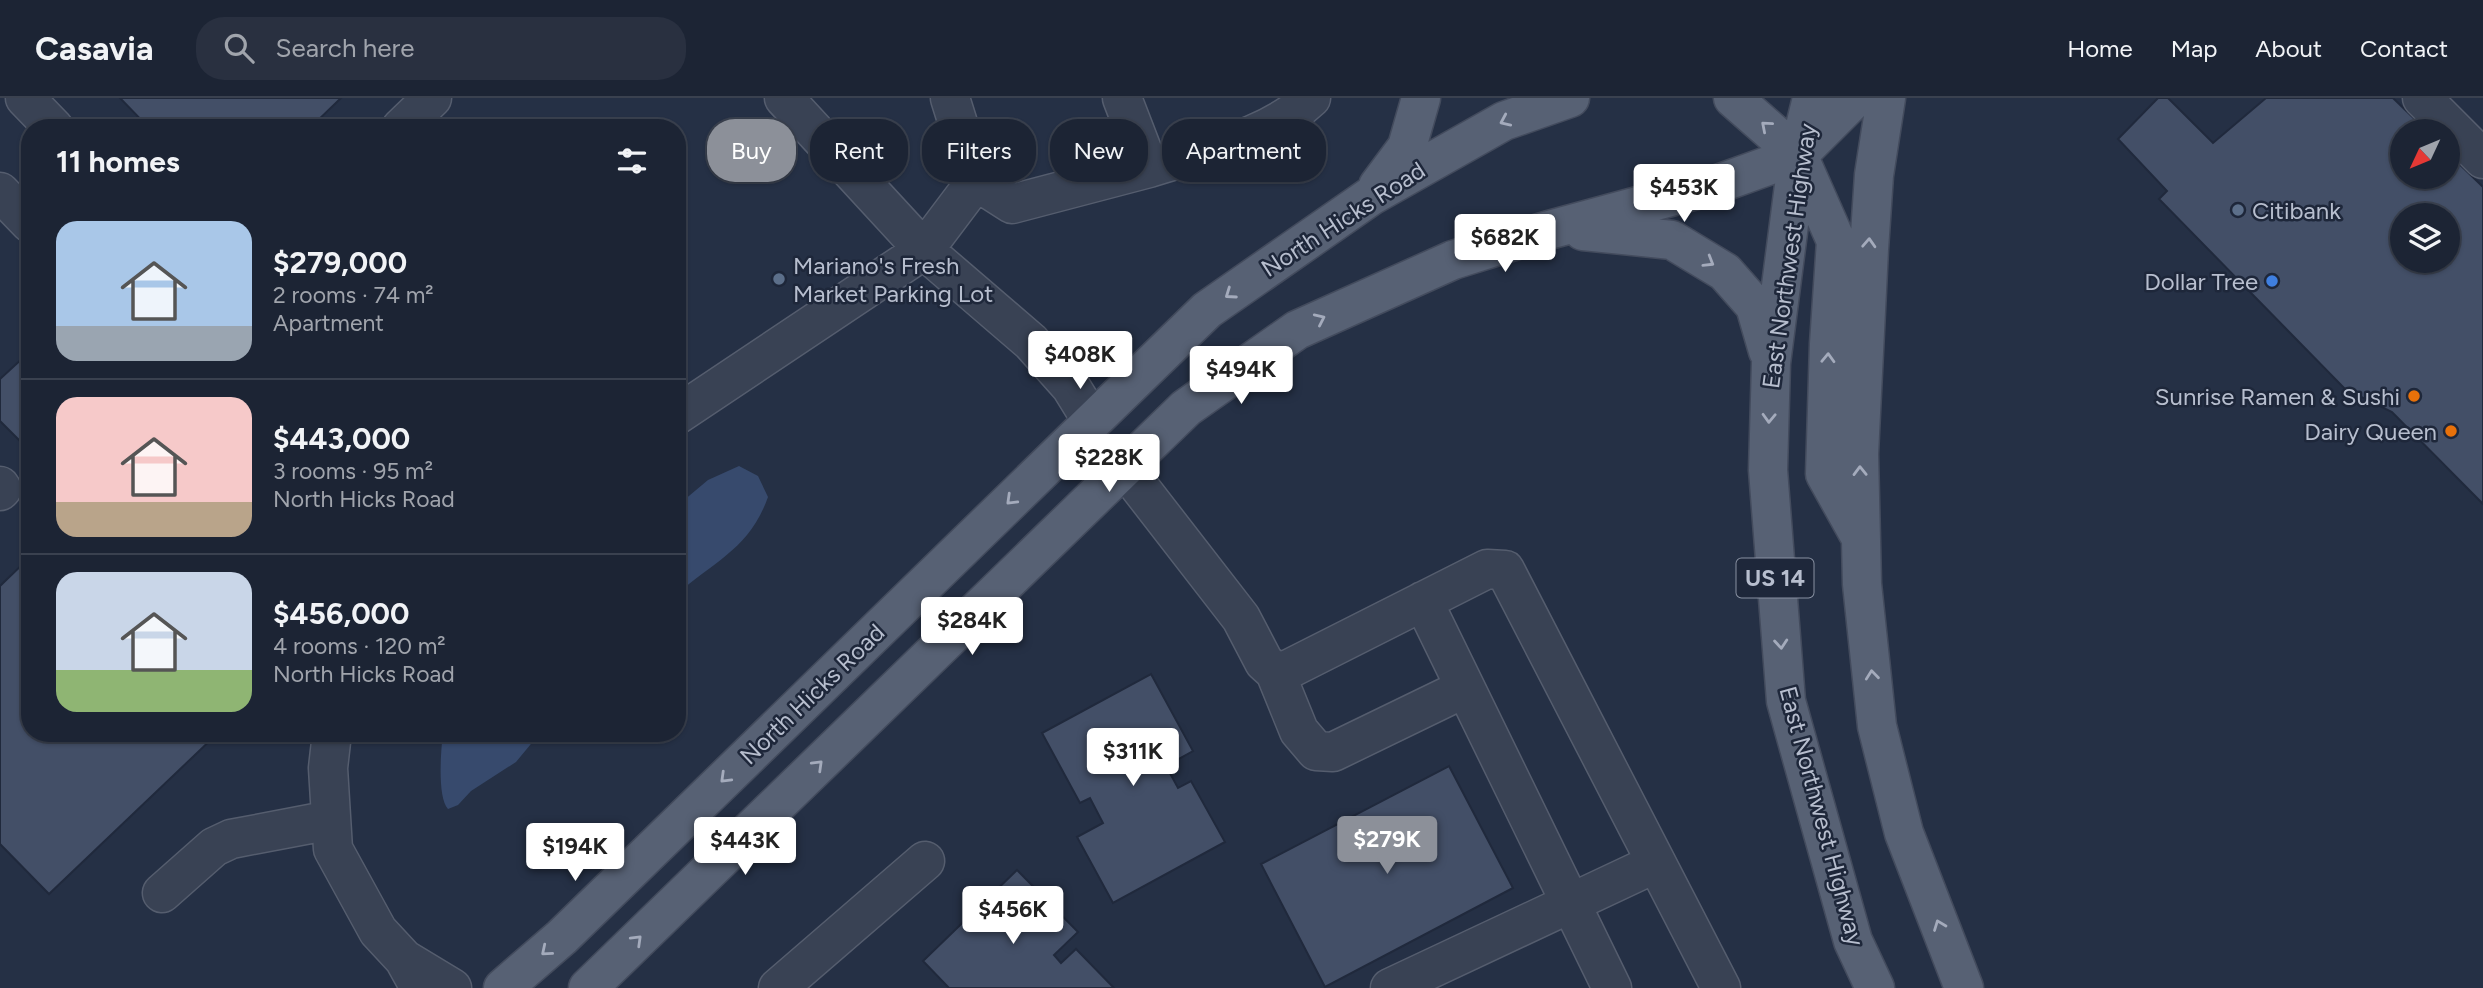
<!DOCTYPE html>
<html lang="en">
<head>
<meta charset="utf-8">
<style>
  :root { --surface:#1c2434; --page:#293040; --text:#f1f3f6; --muted:#a0a4ac; --line:#3a414f; --accent:#8c9099 }
  body { margin:0; font-family:Figtree,sans-serif; background:var(--page); color:var(--text); height:100vh; display:flex; flex-direction:column; font-size:26px; white-space:nowrap }
  * { box-sizing:border-box; margin:0 }
  p { font-size:23px; color:var(--muted) }
  .icon { flex:none; width:38px; height:38px; fill:none; stroke:currentColor; stroke-width:2; stroke-linecap:round; stroke-linejoin:round }
  .map { position:relative; flex:1; overflow:hidden }
  .drawer { position:absolute; left:21px; top:21px; width:665px; height:623px; display:flex; flex-direction:column; background:var(--surface); border-radius:28px; box-shadow:0 2px 5px #0004,0 0 0 2px var(--line) }
  .drawer>* { flex:none }
  .banner { position:absolute; left:707px; top:21px; width:665px; height:63px; display:flex; gap:14px }
  .needle { width:46px; rotate:226deg }
  .controls { position:absolute; left:2390px; top:21px; display:grid; gap:14px }
  .controls a { display:grid; place-items:center; width:70px; height:70px; border-radius:50%; background:var(--surface); box-shadow:0 2px 5px #0004,0 0 0 2px var(--line); font-size:35px }
  .price { position:absolute; translate:-50% -60px; padding:0 16px; border-radius:7px; background:#fff; color:#222; font-size:23px; line-height:46px; filter:drop-shadow(0 2px 4px #0008) }
  .price::after { content:''; position:absolute; left:50%; top:42px; width:21px; height:16px; margin-left:-10px; background:inherit; clip-path:polygon(0 0,100% 0,50% 100%) }
  .price.active { background:var(--accent); color:#fff }
  ul { padding:0; list-style:none }
  li { display:flex; align-items:center; gap:21px; height:175px; padding:0 35px }
  li+li { border-top:2px solid var(--line) }
  li span { display:grid; place-items:center; flex:none; width:196px; height:140px; border-radius:21px; color:#555 }
  li>.icon { margin-inline-start:auto }
  span .icon { width:84px; height:84px; fill:#fffc; stroke-width:1 }
  li b { font-size:30px }
  h2 { display:flex; justify-content:space-between; align-items:center; height:84px; padding:0 35px; font-size:30px }
  .tag { padding:0 24px; border-radius:28px; background:var(--surface); box-shadow:0 2px 5px #0004,0 0 0 2px var(--line); font-size:24px; line-height:63px }
  .tag.active { background:var(--accent); color:#fff }
  header { display:flex; align-items:center; gap:42px; box-sizing:border-box; height:98px; padding:0 35px; background:var(--surface); border-bottom:2px solid var(--line) }
  header strong { font-size:33px }
  nav { display:flex; gap:38px; margin-inline-start:auto; font-size:24px }
  .search { width:490px; height:63px; background:var(--page); display:flex; align-items:center; gap:18px; box-sizing:border-box; padding:0 24px; border-radius:28px; color:var(--muted); font-size:26px }
  .map>svg:first-child { display:block }
</style>
</head>
<body>
<header>
<strong>Casavia</strong>
<div class="search"><svg class="icon" aria-label="search" viewBox="0 0 24 24"><circle cx="10" cy="10" r="6"/><path d="M15 15l6 6"/></svg>Search here</div>
<nav><a>Home</a><a>Map</a><a>About</a><a>Contact</a></nav>
</header>
<div class="map">
<svg width="2483" height="890" viewBox="0 0 2483 890">
  <rect width="100%" height="100%" fill="#253045"/>
  <path fill="#374a6d" d="M739,368L758,378L768,399C750,450 715,463 677,496V408L708,382Z
    M443,635H540L516,664L471,693L458,707L448,711C437,699 441,652 443,635Z"/>
  <path fill="#434f67" stroke="#20293c" stroke-width="2" fill-rule="evenodd" d="M120,0H341L310,30H149Z
    M2158,0H2168L2213,45L2266,0H2393L2427,33H2403V79H2448V55L2483,89V406L2392,314L2345,291L2159,101L2167,93L2118,41ZM2403,117H2448V163H2403Z
    M25,258L30,263V353L0,323V281Z
    M30,459V635H218L49,796L0,746V488Z
    M1151,576L1193,653L1166,668L1178,690L1191,683L1225,744L1113,805L1077,739L1103,725L1090,700L1080,705L1042,635Z
    M1449,668L1513,790L1325,889L1261,766Z
    M1017,772L1078,834L1054,857L1061,865L1076,851L1114,890H949L923,863Z"/>
  <g fill="none" stroke-linecap="round" stroke-linejoin="round">
    <defs>
      <path id="minor" d="M25,0L54,30
        M784,0L924,152L1031,244L1071,289L1092,323
        M2422,0L2483,61
        M401,30L432,0
        M1149,70C1204,52 1268,41 1311,0
        M976,83L1012,106L1149,70L1122,0
        M0,94L30,125
        M677,317L924,152L976,83L950,0
        M1124,369L1241,520L1264,564L1275,574L1289,571L1487,471L1505,472L1721,890
        M0,388L2,391L0,393
        M1423,503L1612,890
        M1275,574L1299,633L1316,653L1333,654L1465,590
        M332,635L328,670L333,751L378,833L404,861L420,890
        M162,795L214,749L231,741L331,722
        M404,861L452,890
        M778,890L925,763
        M1390,890L1656,765"/>
      <path id="major" d="M1733,0L1798,57L1836,143L1829,246L1825,376L1858,435
        M1812,0L1798,57L1771,265L1768,372L1786,603L1853,843L1875,890
        M1886,0L1874,77L1869,151L1859,356L1862,486L1877,628L1904,735L1964,890
        M1378,88L1407,49L1421,0
        M1583,133L1672,142L1725,174L1755,208L1768,253
        M503,890L562,839L1207,212L1371,98L1504,23L1570,0
        M588,890L1186,310L1297,232L1453,162L1549,132L1715,87L1798,57L1855,0"/>
    </defs>
    <use href="#minor" stroke="#555d6e" stroke-width="41"/>
    <use href="#major" stroke="#434b5d" stroke-width="41"/>
    <use href="#minor" stroke="#394254" stroke-width="38"/>
    <use href="#major" stroke="#576174" stroke-width="38"/>
  </g>
  <defs><path id="oneway-chevron" d="M-2-3.5L2.5 0L-2 3.5" fill="none" stroke-width="1.6" stroke-linecap="round" stroke-linejoin="round" transform="scale(1.75)"/></defs>
  <g stroke="#a4abbc">
    <use href="#oneway-chevron" transform="translate(1505 23) rotate(156)"/>
    <use href="#oneway-chevron" transform="translate(1766 28) rotate(-139)"/>
    <use href="#oneway-chevron" transform="translate(1869 145) rotate(-87)"/>
    <use href="#oneway-chevron" transform="translate(1709 164) rotate(31)"/>
    <use href="#oneway-chevron" transform="translate(1230 196) rotate(145)"/>
    <use href="#oneway-chevron" transform="translate(1320 221) rotate(-25)"/>
    <use href="#oneway-chevron" transform="translate(1828 260) rotate(-88)"/>
    <use href="#oneway-chevron" transform="translate(1769 320) rotate(92)"/>
    <use href="#oneway-chevron" transform="translate(1860 373) rotate(-91)"/>
    <use href="#oneway-chevron" transform="translate(1011 402) rotate(136)"/>
    <use href="#oneway-chevron" transform="translate(1781 546) rotate(85)"/>
    <use href="#oneway-chevron" transform="translate(1872 577) rotate(-96)"/>
    <use href="#oneway-chevron" transform="translate(818 667) rotate(-44)"/>
    <use href="#oneway-chevron" transform="translate(725 680) rotate(136)"/>
    <use href="#oneway-chevron" transform="translate(1939 827) rotate(-111)"/>
    <use href="#oneway-chevron" transform="translate(637 842) rotate(-44)"/>
    <use href="#oneway-chevron" transform="translate(546 853) rotate(140)"/>
  </g>
  <g fill="#5c6f8a" stroke="#1e273a" stroke-width="2.5">
    <circle cx="2238" cy="112" r="7"/>
    <circle cx="779" cy="181" r="7"/>
  </g>
  <circle fill="#3f7fe0" stroke="#1e273a" stroke-width="2.5" cx="2272" cy="183" r="7"/>
  <g fill="#e8710a" stroke="#1e273a" stroke-width="2.5">
    <circle cx="2414" cy="298" r="7"/>
    <circle cx="2451" cy="333" r="7"/>
  </g>
  <g text-anchor="middle" dominant-baseline="central" stroke-width="5" stroke-linejoin="round" paint-order="stroke">
    <rect fill="#1e273a" stroke="#8991a2" stroke-width="2" x="1736.5" y="460.5" width="77" height="39" rx="5"/>
    <g font-size="23" font-weight="bold" fill="#b7bece">
      <text x="1775" y="480">US 14</text>
    </g>
    <g font-size="24" fill="#b7bece" stroke="#1e273a" text-anchor="end">
      <text x="2252" y="112" text-anchor="start">Citibank</text>
      <text x="793" y="167" text-anchor="start">Mariano's Fresh<tspan x="793" dy="28">Market Parking Lot</tspan></text>
      <text x="2258" y="183">Dollar Tree</text>
      <text x="2400" y="298">Sunrise Ramen &amp; Sushi</text>
      <text x="2437" y="333">Dairy Queen</text>
    </g>
    <g font-size="24" fill="#b7bece" stroke="#1e273a">
      <text transform="translate(1343 121) rotate(-33)">North Hicks Road</text>
      <text transform="translate(1789 158) rotate(-82)">East Northwest Highway</text>
      <text transform="translate(812 596) rotate(-44)">North Hicks Road</text>
      <text transform="translate(1822 718) rotate(75)">East Northwest Highway</text>
    </g>
  </g>
</svg>
<div class="controls">
<a><svg class="needle" viewBox="-14 -14 28 28"><path d="M0-13l5 13h-10z" fill="#e53935"/><path d="M0 13l5-13h-10z" fill="#a0a4ac"/></svg></a>
<a><svg class="icon" aria-label="layers" viewBox="0 0 24 24"><path d="M12 4l9 5-9 5-9-5zM3 14l9 5 9-5"/></svg></a>
</div>
<b class="price" style="left:1684px;top:126px">$453K</b>
<b class="price" style="left:1505px;top:176px">$682K</b>
<b class="price" style="left:1080px;top:293px">$408K</b>
<b class="price" style="left:1241px;top:308px">$494K</b>
<b class="price" style="left:1109px;top:396px">$228K</b>
<b class="price" style="left:972px;top:559px">$284K</b>
<b class="price" style="left:1133px;top:690px">$311K</b>
<b class="price active" style="left:1387px;top:778px">$279K</b>
<b class="price" style="left:745px;top:779px">$443K</b>
<b class="price" style="left:575px;top:785px">$194K</b>
<b class="price" style="left:1013px;top:848px">$456K</b>
<div class="banner">
<a class="tag active">Buy</a>
<a class="tag">Rent</a>
<a class="tag">Filters</a>
<a class="tag">New</a>
<a class="tag">Apartment</a>
</div>
<section class="drawer">
<h2>11 homes<svg class="icon" aria-label="filters" viewBox="0 0 24 24"><path d="M4 7h16M4 17h16"/><circle cx="9" cy="7" r="2"/><circle cx="15" cy="17" r="2"/></svg></h2>
<ul>
<li><span style="background:linear-gradient(#a9c7e8 75%,#9aa5b1 0)"><svg class="icon" aria-label="home" viewBox="0 0 24 24"><path d="M3 11l9-7 9 7M6 9v11h12V9"/></svg></span><div><b>$279,000</b><p>2 rooms · 74 m²</p><p>Apartment</p></div></li>
<li><span style="background:linear-gradient(#f6c9c9 75%,#b9a48a 0)"><svg class="icon" aria-label="home" viewBox="0 0 24 24"><path d="M3 11l9-7 9 7M6 9v11h12V9"/></svg></span><div><b>$443,000</b><p>3 rooms · 95 m²</p><p>North Hicks Road</p></div></li>
<li><span style="background:linear-gradient(#c9d6e8 70%,#8fb573 0)"><svg class="icon" aria-label="home" viewBox="0 0 24 24"><path d="M3 11l9-7 9 7M6 9v11h12V9"/></svg></span><div><b>$456,000</b><p>4 rooms · 120 m²</p><p>North Hicks Road</p></div></li>
</ul>
</section>
</div>
</body>
</html>
